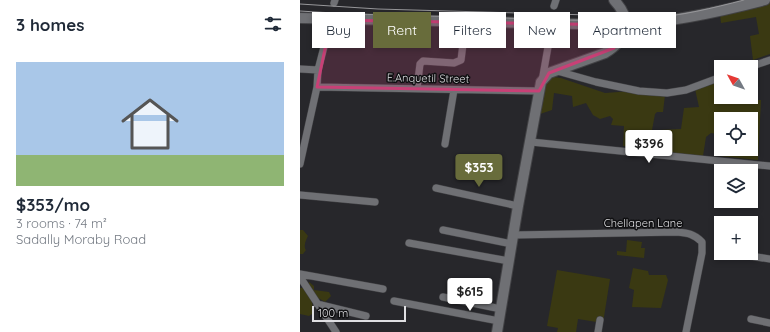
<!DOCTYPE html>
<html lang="en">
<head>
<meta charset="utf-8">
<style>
  :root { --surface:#fff; --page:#f6f6f7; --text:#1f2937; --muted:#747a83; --accent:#686c3b }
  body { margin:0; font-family:Quicksand,sans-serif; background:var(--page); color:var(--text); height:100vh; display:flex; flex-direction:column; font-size:15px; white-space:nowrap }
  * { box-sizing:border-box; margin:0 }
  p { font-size:13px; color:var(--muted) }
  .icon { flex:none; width:22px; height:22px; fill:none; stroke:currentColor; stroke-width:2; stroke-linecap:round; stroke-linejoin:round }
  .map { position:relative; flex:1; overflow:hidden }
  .panel { display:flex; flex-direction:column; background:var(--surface); width:300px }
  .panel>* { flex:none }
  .guide { position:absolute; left:12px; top:12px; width:380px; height:36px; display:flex; gap:8px }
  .needle { width:26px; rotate:310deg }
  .controls { position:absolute; left:414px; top:60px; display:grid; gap:8px }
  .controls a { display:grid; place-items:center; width:44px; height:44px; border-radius:0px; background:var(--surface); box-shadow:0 2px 6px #0003; font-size:20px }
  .scale { position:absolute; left:12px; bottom:10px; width:94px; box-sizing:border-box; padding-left:4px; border:2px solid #dfdfe2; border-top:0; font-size:11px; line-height:14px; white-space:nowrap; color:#dfdfe2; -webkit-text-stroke:3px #101012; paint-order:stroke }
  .price { position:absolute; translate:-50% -34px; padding:0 9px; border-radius:4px; background:#fff; color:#222; font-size:13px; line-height:26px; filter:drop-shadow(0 1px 2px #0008) }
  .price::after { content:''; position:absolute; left:50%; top:24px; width:12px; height:9px; margin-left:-6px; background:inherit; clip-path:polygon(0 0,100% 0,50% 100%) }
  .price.active { background:var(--accent); color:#fff }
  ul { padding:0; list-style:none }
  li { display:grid; align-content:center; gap:8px; height:212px; padding:0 16px }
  li span { display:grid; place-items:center; height:124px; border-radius:0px; color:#555 }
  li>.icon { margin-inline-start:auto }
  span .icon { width:72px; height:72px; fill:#fffc; stroke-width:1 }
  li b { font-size:17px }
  h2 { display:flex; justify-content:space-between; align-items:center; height:48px; padding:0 16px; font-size:17px }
  .tag { padding:0 14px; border-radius:0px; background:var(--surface); box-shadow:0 2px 6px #0003; font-size:14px; line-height:36px }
  .tag.active { background:var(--accent); color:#fff }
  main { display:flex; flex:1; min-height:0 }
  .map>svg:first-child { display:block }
</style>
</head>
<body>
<main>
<section class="panel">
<h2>3 homes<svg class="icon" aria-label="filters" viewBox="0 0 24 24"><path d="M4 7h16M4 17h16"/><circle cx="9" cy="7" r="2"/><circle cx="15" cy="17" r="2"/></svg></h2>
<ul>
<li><span style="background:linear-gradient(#a9c7e8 75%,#8fb573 0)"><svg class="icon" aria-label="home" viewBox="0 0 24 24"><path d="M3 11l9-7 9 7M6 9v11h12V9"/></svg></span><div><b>$353/mo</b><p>3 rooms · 74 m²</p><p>Sadally Moraby Road</p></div></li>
</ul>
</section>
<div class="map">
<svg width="470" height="332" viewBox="0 0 470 332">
  <rect width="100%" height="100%" fill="#27272b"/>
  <path fill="#3a3912" d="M470,1V54L453,60L450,36L459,34L456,17L421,23L420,14Z
    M254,77L261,78L305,93L332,91L365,95L363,112H357L355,114L352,130H337L335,148L323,146L324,126L311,125L313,119L310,116L300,119L293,115L286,103L273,107L272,96L254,93L252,110L240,114L245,87L248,80Z
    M421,81V97H443L444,100H461L458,160L420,156L421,146V149H451V119H421V135L411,133L406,137L403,156L358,151L359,130L381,129L384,108L399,107L395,89Z
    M0,230H3L8,236C6,240 3,246 6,250L3,254H0Z
    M327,240L342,242L341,248H345L344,258L317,255V251L326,252Z
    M333,268L348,271L349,275H366L368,280L361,308L332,307L334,290L329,288Z
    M257,270L310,279L303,323L278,319L276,332H257L258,328L247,326Z
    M9,282L14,286V290L29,292L31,296L25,302L20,299L16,298L9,286Z
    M0,288H3C11,298 14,301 12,314L9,316L0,314Z"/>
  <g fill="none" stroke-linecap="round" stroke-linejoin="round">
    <defs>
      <path id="street" d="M34,3L35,0
        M254,6L256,0
        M450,67L470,60
        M0,69L18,70
        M257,71L296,82L339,91L367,93L386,90L421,77
        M242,81L251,30
        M17,87L239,91
        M117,88L120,64L123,61L154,63L161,60L165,28
        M231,142L470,166
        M145,144L154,90
        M0,164L17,87L18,70L31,20
        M136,188L218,206
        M0,195L75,202
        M143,230L212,244
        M214,235L377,232C388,233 394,234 402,242V253L386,332
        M109,243L209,261
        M443,255L470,259
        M0,274L83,289
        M0,277L36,332
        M143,297L201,309
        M94,301L199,321
        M17,304L66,316
        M451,319L470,323
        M298,332L300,320"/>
      <path id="secondary" d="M0,18L326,25C373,22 419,12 465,0
        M197,332L218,206L241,82L249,73L305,53C328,39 333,20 314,0"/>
    </defs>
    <use href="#street" stroke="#424245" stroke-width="8"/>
    <use href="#secondary" stroke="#424245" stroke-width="12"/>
    <use href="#street" stroke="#6f7074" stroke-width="7"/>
    <use href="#secondary" stroke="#6f7074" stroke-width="10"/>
    <path stroke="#97979a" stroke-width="1" d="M0,4L78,9L289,15
      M0,11C60,15 119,16 179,17C236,19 292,23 349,18C381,16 413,8 444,0"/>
  </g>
  <path fill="#c84076" fill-opacity="0.2" stroke="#c84076" stroke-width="3" stroke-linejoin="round" d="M31,20L326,25L324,33L314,48L249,73L239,91L17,87Z"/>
  <g text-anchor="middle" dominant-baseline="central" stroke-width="3" stroke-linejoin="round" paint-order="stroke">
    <g font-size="11" fill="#dfdfe2" stroke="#101012">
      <text transform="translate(128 78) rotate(1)">E.Anquetil Street</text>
      <text x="343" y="223">Chellapen Lane</text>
    </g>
  </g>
</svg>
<div class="controls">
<a><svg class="needle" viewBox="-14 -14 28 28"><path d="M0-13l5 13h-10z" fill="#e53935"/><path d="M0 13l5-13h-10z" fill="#747a83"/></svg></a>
<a><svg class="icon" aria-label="locate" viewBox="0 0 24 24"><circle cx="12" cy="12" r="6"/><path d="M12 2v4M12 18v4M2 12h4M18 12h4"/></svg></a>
<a><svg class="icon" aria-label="layers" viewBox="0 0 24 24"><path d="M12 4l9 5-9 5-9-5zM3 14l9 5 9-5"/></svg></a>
<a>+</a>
</div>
<div class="scale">100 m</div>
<b class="price" style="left:349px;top:164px">$396</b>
<b class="price active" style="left:179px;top:188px">$353</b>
<b class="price" style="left:170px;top:312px">$615</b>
<div class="guide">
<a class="tag">Buy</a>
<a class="tag active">Rent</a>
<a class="tag">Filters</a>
<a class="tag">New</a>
<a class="tag">Apartment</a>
</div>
</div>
</main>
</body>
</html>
